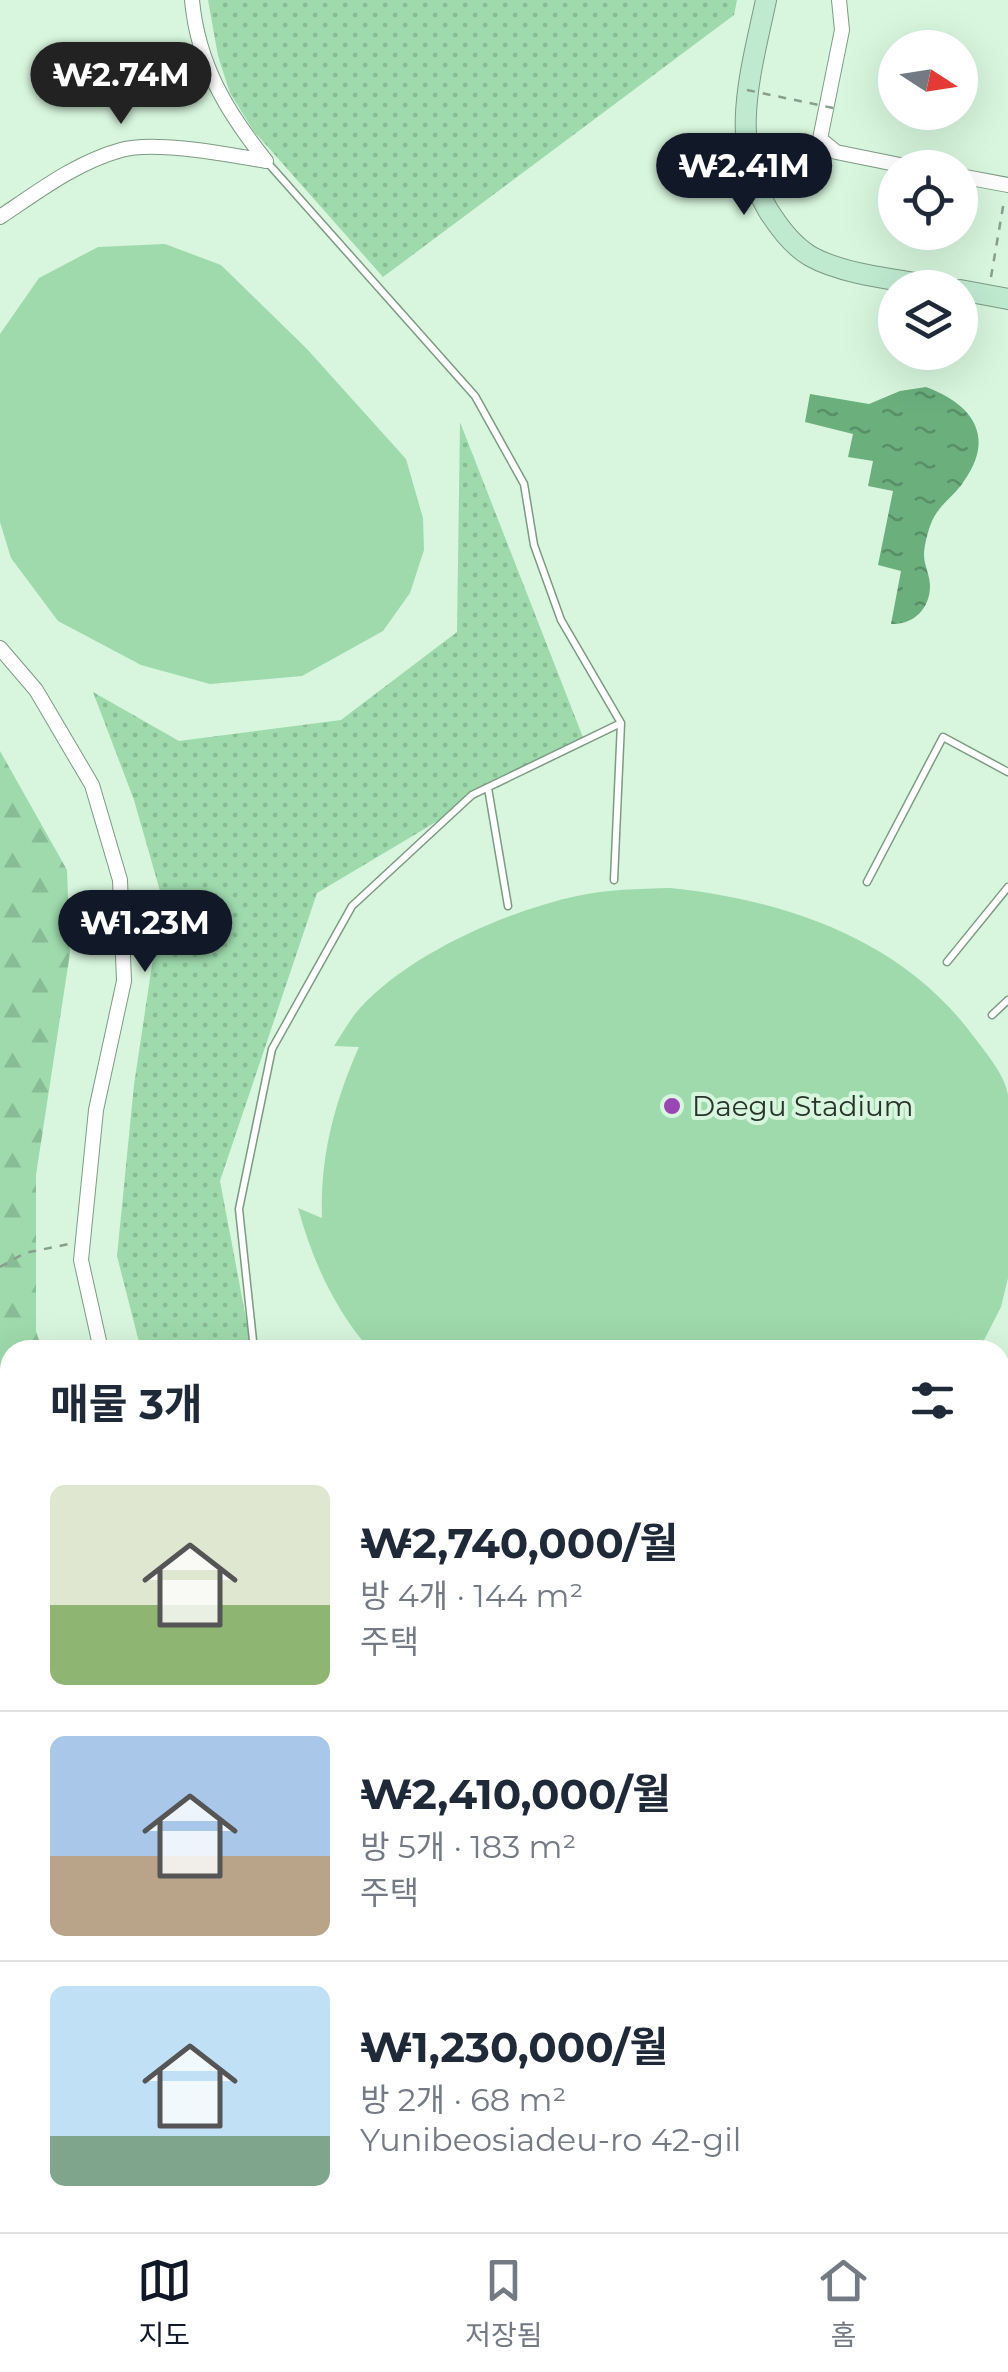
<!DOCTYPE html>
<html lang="ko">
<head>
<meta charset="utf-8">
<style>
  :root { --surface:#fff; --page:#f2f2f3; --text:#1f2937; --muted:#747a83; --line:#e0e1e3; --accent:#111827 }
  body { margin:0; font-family:Montserrat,"Noto Sans KR",sans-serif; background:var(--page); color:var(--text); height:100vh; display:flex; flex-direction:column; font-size:38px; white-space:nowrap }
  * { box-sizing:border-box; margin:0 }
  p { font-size:32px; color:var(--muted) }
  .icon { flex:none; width:55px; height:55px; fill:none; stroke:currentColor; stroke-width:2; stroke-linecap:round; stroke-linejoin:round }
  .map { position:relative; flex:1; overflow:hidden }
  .panel { position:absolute; left:0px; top:1340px; width:1010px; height:892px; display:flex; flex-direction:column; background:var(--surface); border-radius:30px 30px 0 0; box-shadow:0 10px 40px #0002 }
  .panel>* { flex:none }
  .needle { width:65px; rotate:102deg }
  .buttons { position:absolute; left:878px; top:30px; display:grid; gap:20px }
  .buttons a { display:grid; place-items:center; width:100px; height:100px; border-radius:50%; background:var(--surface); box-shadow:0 10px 40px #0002; font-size:50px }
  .price { position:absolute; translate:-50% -85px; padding:0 22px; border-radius:35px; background:var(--accent); color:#fff; font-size:32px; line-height:65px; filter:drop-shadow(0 2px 5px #0008) }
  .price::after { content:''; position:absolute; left:50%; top:60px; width:30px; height:22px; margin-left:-15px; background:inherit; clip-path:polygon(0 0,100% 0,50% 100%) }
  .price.current { background:#222; color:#fff }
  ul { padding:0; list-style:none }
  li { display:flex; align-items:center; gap:30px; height:250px; padding:0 50px }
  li+li { border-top:2px solid var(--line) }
  li span { display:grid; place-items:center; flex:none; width:280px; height:200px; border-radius:15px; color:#555 }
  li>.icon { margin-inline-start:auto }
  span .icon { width:120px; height:120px; fill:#fffc; stroke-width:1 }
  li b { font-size:42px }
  h2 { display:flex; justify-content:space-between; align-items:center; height:120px; padding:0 50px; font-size:42px }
  .menu { display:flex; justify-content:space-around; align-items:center; height:140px; border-top:2px solid var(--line); background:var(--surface); font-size:28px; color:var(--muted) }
  .menu a { display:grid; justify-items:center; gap:5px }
  .menu .current { color:var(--accent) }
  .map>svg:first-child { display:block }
</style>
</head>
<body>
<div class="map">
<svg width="1008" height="2232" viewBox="0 0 1008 2232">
  <defs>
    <pattern id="forest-firs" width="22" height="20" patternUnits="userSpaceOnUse" patternTransform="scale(2.5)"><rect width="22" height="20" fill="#9edaac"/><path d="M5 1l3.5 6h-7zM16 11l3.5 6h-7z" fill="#88bc94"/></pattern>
    <pattern id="park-dots" width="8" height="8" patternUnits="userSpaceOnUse" patternTransform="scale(2.5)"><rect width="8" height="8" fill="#9edaac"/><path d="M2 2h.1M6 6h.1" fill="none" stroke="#88bc94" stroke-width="1.8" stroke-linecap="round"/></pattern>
    <pattern id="water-ripples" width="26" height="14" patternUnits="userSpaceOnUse" patternTransform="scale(2.5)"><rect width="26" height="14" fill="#6baf7d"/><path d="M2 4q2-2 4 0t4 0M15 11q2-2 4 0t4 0" fill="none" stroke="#588f67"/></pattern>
  </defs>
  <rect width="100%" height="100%" fill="#d7f6dd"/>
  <path fill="url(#forest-firs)" d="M0,751L67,870L70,953L36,1175V1331L42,1350H10V1455L0,1450Z
    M1000,2072L1008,2074V2232H882L879,2223L1000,2222Z
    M104,2222H328V2223L326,2232H101Z"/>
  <path fill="url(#park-dots)" d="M208,0H737L734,15L383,277L253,130L230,93L218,56Z
    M460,422L584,740L483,794L317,893L220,1181L252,1350H141L117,1256L134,1085L162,898L134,800L93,692L179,741L341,720L457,632Z"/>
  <path fill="#9edaac" d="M165,244L221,265L307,349L406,459L423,518L424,550L410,593L383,631L302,676L210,684L141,665L58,621L11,558L0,522V334L39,278L98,247Z
    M670,888C786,900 902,939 974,1037C986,1053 1005,1075 1008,1095C1008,1112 1008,1132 1008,1149C1008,1192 1008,1235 1008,1278L1001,1307L979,1350H370C334,1308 313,1262 298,1208L322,1218C320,1157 334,1103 359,1047L334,1046C342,1034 350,1019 360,1008C409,954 507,911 577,896C608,889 639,889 670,888Z"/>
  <path fill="url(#water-ripples)" d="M926,387C972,404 996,436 964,481C956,494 941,504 934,517C929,526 924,545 924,555C924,565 930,575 930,586C930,609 913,625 891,624L901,571L878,565L893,491L868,486L873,461L848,457L853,434L805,422L810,394L869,404L900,391Z
    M516,2223V2222L697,2223L694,2232H513Z"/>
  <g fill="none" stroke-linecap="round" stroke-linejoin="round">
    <defs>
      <path id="service" d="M267,162L475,396L524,484L534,545L561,620L621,723L614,880
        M488,788L508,906
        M867,882L943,737L1008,772
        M947,962L1008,887
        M992,1015L1008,1000
        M254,1350L239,1209L272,1049L352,906L472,795L621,723
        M1000,1608L1008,1619
        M1000,1633L1008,1628
        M1000,1674L1008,1670
        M0,1914L10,1919
        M855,2222L857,2232
        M88,2232L91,2222
        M375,2232L378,2222
        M735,2232L738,2222"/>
      <path id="minor" d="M192,0C198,65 227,112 266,161
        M839,0L842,30L820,139L836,152L915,168
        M960,176L1008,185
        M0,217C39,191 75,163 121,150C155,140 230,155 266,161
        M0,648L36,690L92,785L120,880L124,981L96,1110L81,1260L101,1350
        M1000,2038L1008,2040"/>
      <path id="secondary" d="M766,0C751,72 728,143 768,210C778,226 793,246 810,256C845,276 904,280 945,288
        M960,290L1008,299"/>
    </defs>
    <use href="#service" stroke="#7d9a83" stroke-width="9"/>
    <use href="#minor" stroke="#7d9a83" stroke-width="16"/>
    <use href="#secondary" stroke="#7d9a83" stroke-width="22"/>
    <path stroke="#889f8d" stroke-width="2.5" stroke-dasharray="8 8" stroke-linecap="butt" d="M991,277L1004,201
      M0,1267L25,1253L69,1244
      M1000,2001L1008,2003"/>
    <use href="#service" stroke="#fff" stroke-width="6"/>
    <use href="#minor" stroke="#fff" stroke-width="14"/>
    <use href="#secondary" stroke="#bfead0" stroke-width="20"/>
    <path stroke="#889f8d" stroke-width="2.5" stroke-dasharray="8 8" stroke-linecap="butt" d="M747,90L838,109"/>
  </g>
  <circle fill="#9a47b6" stroke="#d7f6dd" stroke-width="4" cx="672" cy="1106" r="10"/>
  <g text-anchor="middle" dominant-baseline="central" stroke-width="8" stroke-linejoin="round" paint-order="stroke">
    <g font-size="28" fill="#28342b" stroke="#d7f6dd" text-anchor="start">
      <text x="692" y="1106">Daegu Stadium</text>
    </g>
  </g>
</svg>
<div class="buttons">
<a><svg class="needle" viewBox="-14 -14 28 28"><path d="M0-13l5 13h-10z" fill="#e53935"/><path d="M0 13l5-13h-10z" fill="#747a83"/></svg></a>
<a><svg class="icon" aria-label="locate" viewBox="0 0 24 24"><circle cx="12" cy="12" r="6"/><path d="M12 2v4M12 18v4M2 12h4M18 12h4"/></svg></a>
<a><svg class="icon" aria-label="layers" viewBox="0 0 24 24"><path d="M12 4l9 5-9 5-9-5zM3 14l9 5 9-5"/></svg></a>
</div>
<b class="price current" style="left:121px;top:127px">₩2.74M</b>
<b class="price" style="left:744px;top:218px">₩2.41M</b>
<b class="price" style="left:145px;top:975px">₩1.23M</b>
<section class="panel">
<h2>매물 3개<svg class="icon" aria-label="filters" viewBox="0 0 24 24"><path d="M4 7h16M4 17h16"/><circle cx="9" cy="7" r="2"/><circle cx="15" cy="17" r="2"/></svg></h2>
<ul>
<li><span style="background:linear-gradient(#dfe7d0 60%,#8fb573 0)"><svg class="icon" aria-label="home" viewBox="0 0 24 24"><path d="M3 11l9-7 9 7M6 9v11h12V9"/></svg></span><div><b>₩2,740,000/월</b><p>방 4개 · 144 m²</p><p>주택</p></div></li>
<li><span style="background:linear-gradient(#a9c7e8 60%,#b9a48a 0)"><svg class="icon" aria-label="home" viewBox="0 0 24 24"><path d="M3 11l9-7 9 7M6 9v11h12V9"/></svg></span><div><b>₩2,410,000/월</b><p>방 5개 · 183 m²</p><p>주택</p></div></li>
<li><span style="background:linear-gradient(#bfe0f5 75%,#7fa58c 0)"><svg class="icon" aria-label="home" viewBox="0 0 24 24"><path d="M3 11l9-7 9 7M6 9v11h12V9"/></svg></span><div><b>₩1,230,000/월</b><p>방 2개 · 68 m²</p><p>Yunibeosiadeu-ro 42-gil</p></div></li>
</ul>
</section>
</div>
<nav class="menu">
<a class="current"><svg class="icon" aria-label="map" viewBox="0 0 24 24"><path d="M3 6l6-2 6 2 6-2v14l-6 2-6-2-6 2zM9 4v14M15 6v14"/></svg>지도</a>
<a><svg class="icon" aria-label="saved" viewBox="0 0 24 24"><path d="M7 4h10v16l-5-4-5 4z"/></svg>저장됨</a>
<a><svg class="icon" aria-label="home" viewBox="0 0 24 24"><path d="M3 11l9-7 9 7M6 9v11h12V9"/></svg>홈</a>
</nav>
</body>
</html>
